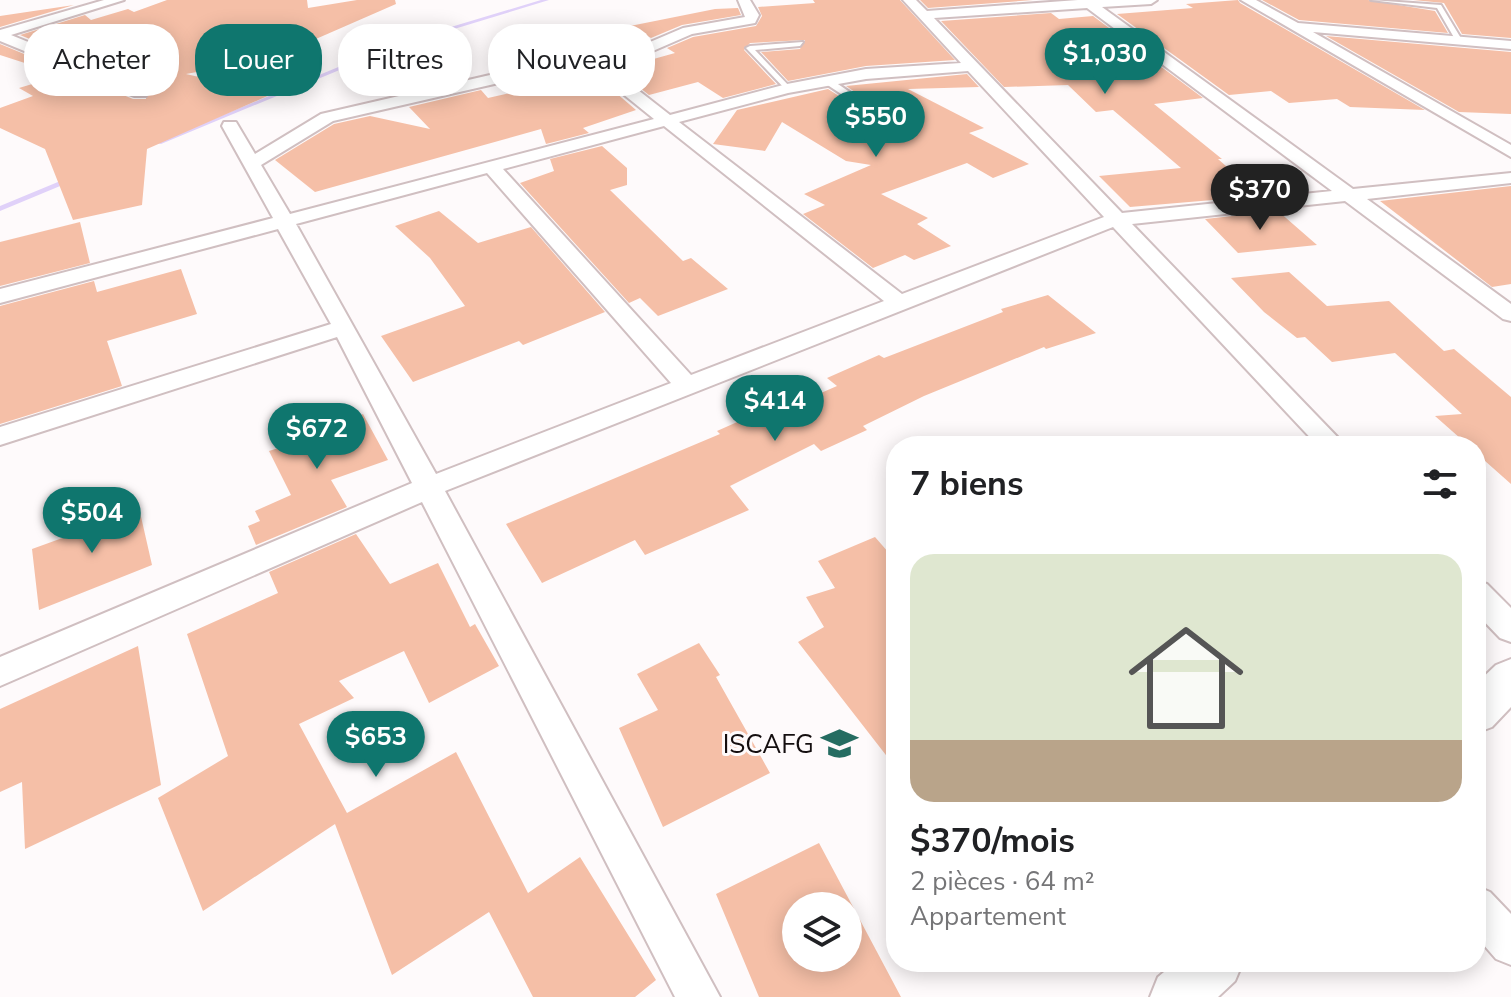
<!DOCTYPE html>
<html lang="fr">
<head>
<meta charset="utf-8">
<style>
  :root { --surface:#fff; --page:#f2f2f2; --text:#202124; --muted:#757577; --line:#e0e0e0; --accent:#0f766e }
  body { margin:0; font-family:"Nunito Sans",sans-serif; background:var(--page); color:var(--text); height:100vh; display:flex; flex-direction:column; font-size:30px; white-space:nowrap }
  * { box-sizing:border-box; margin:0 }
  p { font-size:26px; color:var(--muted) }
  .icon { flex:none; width:44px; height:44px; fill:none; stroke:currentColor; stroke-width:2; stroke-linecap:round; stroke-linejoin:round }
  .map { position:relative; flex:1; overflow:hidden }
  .sheet { position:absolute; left:886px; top:436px; width:600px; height:536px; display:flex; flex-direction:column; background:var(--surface); border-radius:32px; box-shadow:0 4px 20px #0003 }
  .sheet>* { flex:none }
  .hud { position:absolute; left:24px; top:24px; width:742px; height:72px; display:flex; gap:16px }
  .buttons { position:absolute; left:782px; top:892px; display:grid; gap:16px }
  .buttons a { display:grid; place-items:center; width:80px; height:80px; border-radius:50%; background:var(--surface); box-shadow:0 4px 20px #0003; font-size:40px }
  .price { position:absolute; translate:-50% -68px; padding:0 18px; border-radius:28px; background:var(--accent); color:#fff; font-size:26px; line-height:52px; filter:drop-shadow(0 2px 4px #0008) }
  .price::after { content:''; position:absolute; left:50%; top:48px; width:24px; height:18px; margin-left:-12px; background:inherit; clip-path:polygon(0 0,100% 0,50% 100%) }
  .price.current { background:#222; color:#fff }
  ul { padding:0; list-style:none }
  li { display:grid; align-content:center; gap:16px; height:424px; padding:0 24px }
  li+li { border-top:2px solid var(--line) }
  li span { display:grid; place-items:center; height:248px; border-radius:24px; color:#555 }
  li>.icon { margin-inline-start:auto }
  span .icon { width:144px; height:144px; fill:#fffc; stroke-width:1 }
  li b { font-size:34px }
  h2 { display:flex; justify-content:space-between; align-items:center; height:96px; padding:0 24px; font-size:34px }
  .chip { padding:0 28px; border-radius:32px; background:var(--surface); box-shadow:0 4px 20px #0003; font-size:28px; line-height:72px }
  .chip.current { background:var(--accent); color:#fff }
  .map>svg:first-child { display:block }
</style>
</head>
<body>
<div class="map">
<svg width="1511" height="997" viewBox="0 0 1511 997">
  <rect width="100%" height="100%" fill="#fefafb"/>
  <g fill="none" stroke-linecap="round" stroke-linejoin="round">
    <path fill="#e0d1f9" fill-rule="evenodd" d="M541,0H549L395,47L161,144L156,143L391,45Z
      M70,177L77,179L0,211V206Z"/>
  </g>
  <path fill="#f5bfa7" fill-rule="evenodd" d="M167,0H307L308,8L357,0H395L396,4L309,42L314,50L186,74L272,94L147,149L142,205L73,220L45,149L0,128V108L33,96L19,88L62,75L0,55V44L133,99H146L147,87L20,35L85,15L91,20L128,9L134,12Z
    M813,0H900L955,60L866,66L788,81L761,52L800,49L805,40L750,43L744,50L776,84L723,98L698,82L649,95L620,72L632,65L675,53L667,48L693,37L756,26L762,16L758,7L815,3Z
    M920,0H1033L928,8Z
    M1238,0L1240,3L1425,110L1350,107L1337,99L1289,103L1271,91L1229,95L1117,14L1193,8L1186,4Z
    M1262,0H1368L1435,11L1448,33L1299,20Z
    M1413,0H1511V38L1462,34L1444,3Z
    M74,5L0,27V16Z
    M738,8L741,15L682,25L651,38L630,26L715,9Z
    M1051,13L1059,19L1093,16L1203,98L1154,104L1222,159H1218L1260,196L1130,207L1099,176L1181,168L1113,110L1096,112L1068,85L1004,87L941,21Z
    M1326,36L1511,52V114L1459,112Z
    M439,74L448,82L396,94L388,85Z
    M967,74L979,87L908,89L984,128L969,133L1029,164L993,178L967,163L881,194L928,218L917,224L951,246L914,260L905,255L873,268L803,214L825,205L804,194L871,165L846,161L782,122L765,151L713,144L737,110L828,89L894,131L903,128L902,124L846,86Z
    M601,80L636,110L583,128L589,133L546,144L541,129L315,192L275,160L334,124L370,116L430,129L409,107L481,90L488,98L528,89L527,84L538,87Z
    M602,146L627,168V185L610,190L683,261L691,258L728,289L658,316L640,298L629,303L520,183L554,171L550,159Z
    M1511,186V284L1492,287L1380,201Z
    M439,211L478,243L531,227L605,312L523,345L519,341L413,382L381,336L465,306L430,258L395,226Z
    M1278,211L1317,245L1238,253L1205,219Z
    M80,222L90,263L0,286V242Z
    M181,269L197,314L107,341L122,386L0,424V306L94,281L97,292Z
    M1289,272L1327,306L1389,301L1444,351L1454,349L1511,397V484L1476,453V446H1469L1435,416L1462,414L1395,353L1332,362L1305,337L1297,338L1264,312L1231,278Z
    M1048,295L1096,333L1046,349L1044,347L924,396L863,426L867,430L821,451L814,444L730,486L749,510L645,555L635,540L542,583L506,524L720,434L717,431L762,411L768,416L837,386L827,378L879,355L884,358L1003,312L1001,309Z
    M327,403L340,424L363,414L388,460L331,480L347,507L256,545L248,526L260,521L255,511L291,495L269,451L306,439L299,413Z
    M137,499L152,565L39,610L32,549L90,528L88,517Z
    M356,534L390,584L438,563L470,627L475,624L499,666L429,703L404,651L339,681L354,698L299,724L347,813L456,752L528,893L580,857L656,980L635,997H533L489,912L392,975L335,824L203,911L158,798L228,756L187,634L278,593L269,572Z
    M875,537L896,561V768L798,642L824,627L806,597L835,588L818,561Z
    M699,643L720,675L716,677L770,773L663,827L619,728L658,710L637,674Z
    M138,646L161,785L25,849L22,782L0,792V709Z
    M819,843L901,997H759L716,894ZM796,906H848V958H796Z"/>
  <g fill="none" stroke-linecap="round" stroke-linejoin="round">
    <defs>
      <path id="service" d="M1371,0L1441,5L1462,40L1456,41L1437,8Z
        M803,42L800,46L755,50L790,87L791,89L787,91L746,48L750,46Z
        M823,78H829L900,126L893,128L823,82Z"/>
      <path id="minor" d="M104,0H124L11,35L146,90V96H134L0,41V30Z
        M738,0H750L759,15L755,23L692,34L639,57L615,72L670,115L787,84L866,69L961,63L903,0H916L927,11L1078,0H1157L1151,4L1102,7L1353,189L1511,173V183L1367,199L1511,304V321L1503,319L1345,201L1132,224L1346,446H1318L1113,227L445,491L720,997H675L422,502L0,686V657L412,483L337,337L0,445V427L331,324L278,229L0,303V289L273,218L222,126L224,122H236L255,154L321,114L503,72L602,68L629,51L683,28L745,17ZM1087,8L1332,191L1122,213L934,18ZM968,71L1104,217L902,294L679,122L788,93L866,79ZM602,77L654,119L290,214L261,165L333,121L503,82ZM664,126L884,301L691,375L503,169ZM487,173L671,383L436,474L296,224Z
        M1241,0H1256L1298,23L1511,41V49L1313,32L1511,145V157Z
        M1476,581L1487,584L1511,608V642L1500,638L1476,613Z
        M1476,886L1490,892L1511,914V965L1496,959L1476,936Z"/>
      <path id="tertiary" d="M1511,659V707L1492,727L1476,733V684L1496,665Z
        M1176,962H1243L1235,981L1218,997H1150L1158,977Z"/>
    </defs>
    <use href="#service" stroke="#d0bfc1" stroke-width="4"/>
    <use href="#minor" stroke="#d0bfc1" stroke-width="4"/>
    <use href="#tertiary" stroke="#d0bfc1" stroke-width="4"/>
    <use href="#service" fill="#fff" fill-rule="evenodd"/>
    <use href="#minor" fill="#fff" fill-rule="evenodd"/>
    <use href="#tertiary" fill="#fff" fill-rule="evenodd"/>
  </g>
  <defs>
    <symbol id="university-bare" viewBox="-9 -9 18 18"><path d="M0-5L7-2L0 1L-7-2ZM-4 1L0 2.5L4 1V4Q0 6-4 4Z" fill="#256c61" stroke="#fefafb" stroke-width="2.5" paint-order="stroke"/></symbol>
  </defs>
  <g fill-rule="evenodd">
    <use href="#university-bare" x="814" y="718" width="51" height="51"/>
  </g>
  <g text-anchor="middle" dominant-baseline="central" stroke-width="6" stroke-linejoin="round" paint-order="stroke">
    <g font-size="26" fill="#140e0f" stroke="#fefafb" text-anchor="end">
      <text x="814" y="744">ISCAFG</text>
    </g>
  </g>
</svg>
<div class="buttons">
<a><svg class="icon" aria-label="layers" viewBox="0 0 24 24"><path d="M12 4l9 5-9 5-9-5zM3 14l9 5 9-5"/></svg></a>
</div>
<b class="price" style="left:1105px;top:96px">$1,030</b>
<b class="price" style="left:876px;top:159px">$550</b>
<b class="price current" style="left:1260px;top:232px">$370</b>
<b class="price" style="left:775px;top:443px">$414</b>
<b class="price" style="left:317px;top:471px">$672</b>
<b class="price" style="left:92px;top:555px">$504</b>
<b class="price" style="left:376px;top:779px">$653</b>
<div class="hud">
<a class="chip">Acheter</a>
<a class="chip current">Louer</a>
<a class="chip">Filtres</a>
<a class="chip">Nouveau</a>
</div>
<section class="sheet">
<h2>7 biens<svg class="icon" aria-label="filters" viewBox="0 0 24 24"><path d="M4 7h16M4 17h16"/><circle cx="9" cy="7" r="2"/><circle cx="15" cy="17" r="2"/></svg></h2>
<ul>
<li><span style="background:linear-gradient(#dfe7d0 75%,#b9a48a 0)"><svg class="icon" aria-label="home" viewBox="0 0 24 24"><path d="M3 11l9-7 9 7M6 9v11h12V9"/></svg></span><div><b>$370/mois</b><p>2 pièces · 64 m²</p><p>Appartement</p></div></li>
</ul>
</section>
</div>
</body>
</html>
